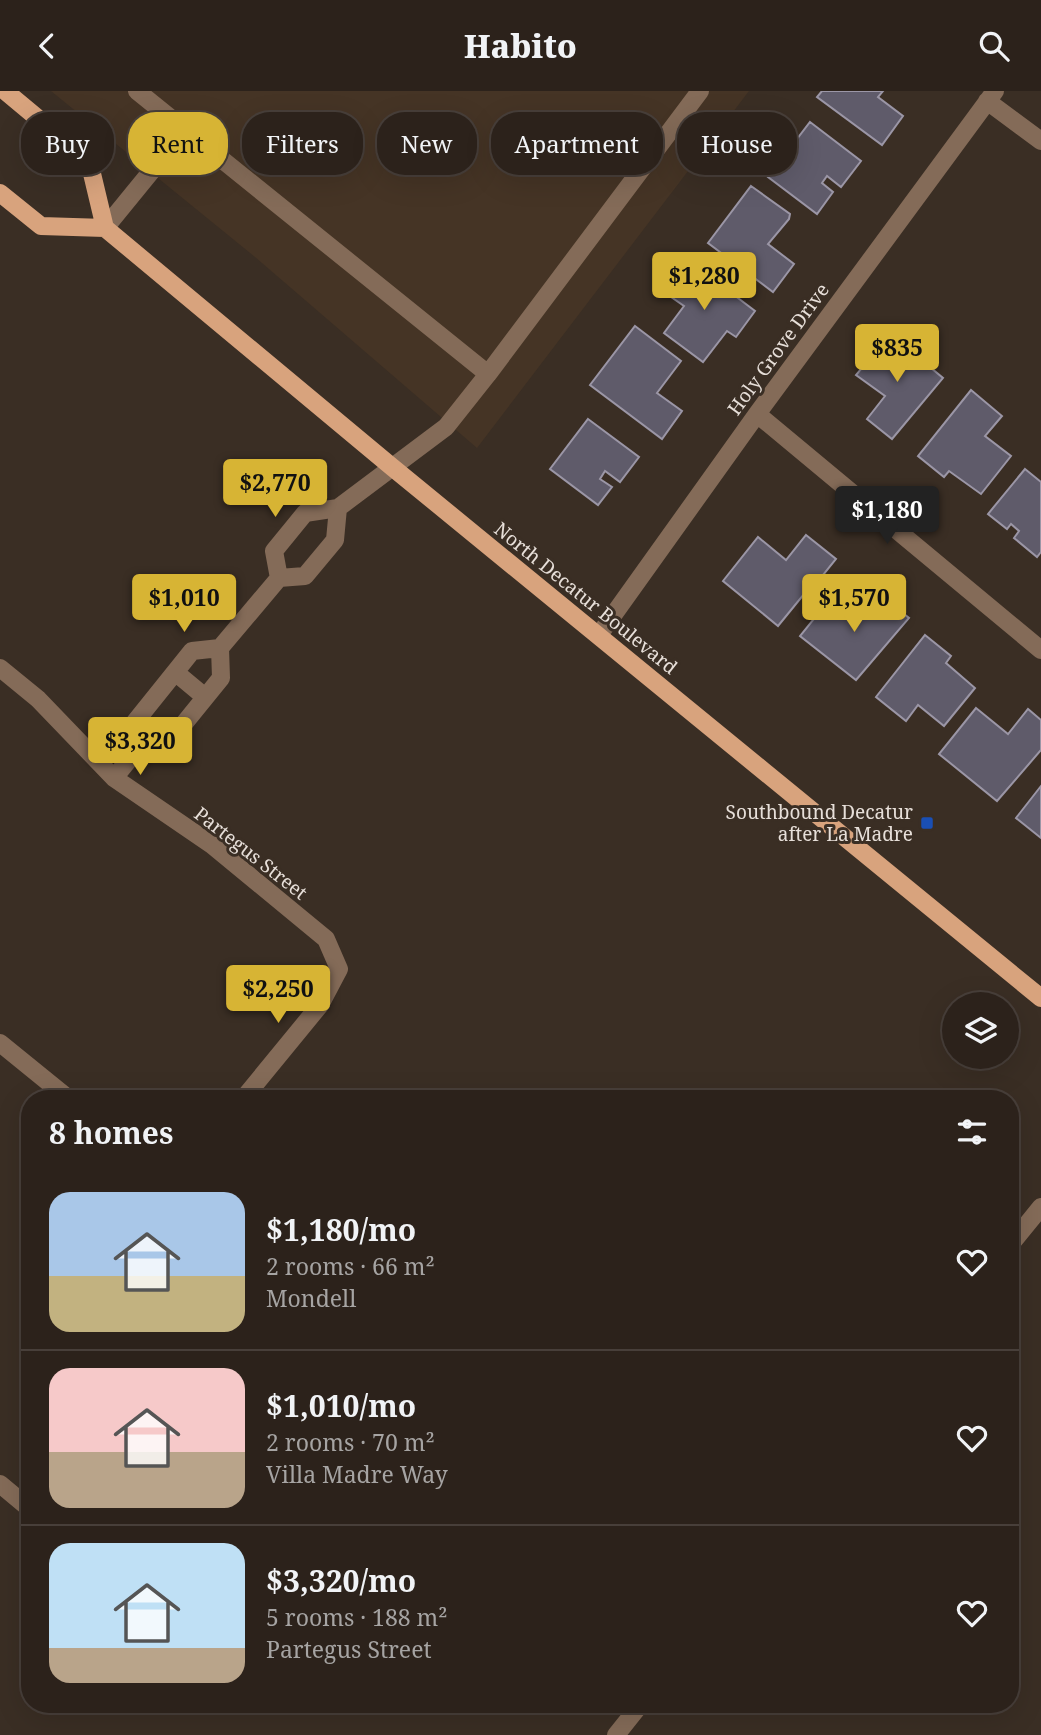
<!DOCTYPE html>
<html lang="en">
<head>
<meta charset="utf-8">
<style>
  :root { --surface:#2c221b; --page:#342a24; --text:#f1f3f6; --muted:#a6a4a3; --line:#483f3a; --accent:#d7b434 }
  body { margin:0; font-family:"Noto Serif",serif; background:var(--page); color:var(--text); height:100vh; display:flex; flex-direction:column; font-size:26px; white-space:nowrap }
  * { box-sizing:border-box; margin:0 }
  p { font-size:23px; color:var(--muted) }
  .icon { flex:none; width:38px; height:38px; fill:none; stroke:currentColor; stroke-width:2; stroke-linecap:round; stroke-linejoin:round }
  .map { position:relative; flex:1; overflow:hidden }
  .sheet { position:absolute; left:21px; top:999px; width:998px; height:623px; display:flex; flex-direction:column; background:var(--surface); border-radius:28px; box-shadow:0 7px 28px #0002,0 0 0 2px var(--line) }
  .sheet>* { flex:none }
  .banner { position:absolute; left:21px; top:21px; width:999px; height:63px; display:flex; gap:14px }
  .fabs { position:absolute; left:942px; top:901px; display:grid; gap:14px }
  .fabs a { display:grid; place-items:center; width:77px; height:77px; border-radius:50%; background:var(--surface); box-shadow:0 7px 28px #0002,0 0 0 2px var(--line); font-size:35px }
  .price { position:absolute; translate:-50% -60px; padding:0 16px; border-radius:7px; background:var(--accent); color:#111; font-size:23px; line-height:46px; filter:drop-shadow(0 2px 4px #0008) }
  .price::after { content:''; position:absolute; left:50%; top:42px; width:21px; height:16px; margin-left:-10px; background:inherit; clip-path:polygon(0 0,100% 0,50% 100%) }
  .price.on { background:#222; color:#fff }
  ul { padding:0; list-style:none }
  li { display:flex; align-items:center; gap:21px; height:175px; padding:0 28px }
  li+li { border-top:2px solid var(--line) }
  li span { display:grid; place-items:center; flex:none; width:196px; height:140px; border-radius:21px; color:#555 }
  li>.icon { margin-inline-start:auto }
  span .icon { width:84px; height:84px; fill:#fffc; stroke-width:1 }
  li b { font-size:30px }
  h2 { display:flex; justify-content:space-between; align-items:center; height:84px; padding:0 28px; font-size:30px }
  .tag { padding:0 24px; border-radius:28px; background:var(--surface); box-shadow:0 7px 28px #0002,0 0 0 2px var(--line); font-size:24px; line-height:63px }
  .tag.on { background:var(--accent); color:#111 }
  header { display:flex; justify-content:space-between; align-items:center; height:91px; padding:0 28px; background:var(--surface); font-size:32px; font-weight:800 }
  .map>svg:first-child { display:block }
</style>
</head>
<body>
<header><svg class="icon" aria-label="back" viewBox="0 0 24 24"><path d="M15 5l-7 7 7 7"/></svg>Habito<svg class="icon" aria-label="search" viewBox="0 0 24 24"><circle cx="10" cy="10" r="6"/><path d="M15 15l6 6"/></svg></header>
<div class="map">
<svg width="1041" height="1644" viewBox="0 0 1041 1644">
  <rect width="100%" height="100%" fill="#3a2e24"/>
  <path fill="#453425" d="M51,0H749L477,357L255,166Z"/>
  <path fill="#5f5b6a" stroke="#9b96a6" stroke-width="2" d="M822,0H883L878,6L903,25L882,54L817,6Z
    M810,31L861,70L841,96L827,85L822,92L833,101L817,123L768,86Z
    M751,95L790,123L789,128L768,153L794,173L773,201L708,152Z
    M688,169L755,220L736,246L727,240L703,271L664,242L684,215L664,201Z
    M635,235L681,270L657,302L682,320L662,348L590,294Z
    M890,243L943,287L892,348L867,328L885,305L856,284Z
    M971,299L1002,325L985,345L1011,365L981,403L949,380L944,386L918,365Z
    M588,328L639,366L620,391L605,380L600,388L612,396L598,414L550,378Z
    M1025,378L1041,391V461L1037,466L1014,447L1019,440L1011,433L1007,438L988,423Z
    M806,444L836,468L815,494L813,492L778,535L723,490L758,446L786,469Z
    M880,504L909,527L856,589L800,545L830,508L834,511L835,509L847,519L846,521L858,531Z
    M925,544L951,565L946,572L975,597L944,635L918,614L906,630L876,606Z
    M976,617L1008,643L1028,618L1041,629V659L997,710L939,663Z
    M1041,695V747L1016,727Z"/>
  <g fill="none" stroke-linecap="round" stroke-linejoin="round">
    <path stroke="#846b58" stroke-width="18" d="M137,0L488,283
      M987,10L1041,50
      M105,137L185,39
      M757,323L1041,559
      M279,487L274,460L305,422L338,417L446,336L488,283L700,0
      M599,544L757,323L995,0
      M0,577L38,608L114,687L212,754L326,848L339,878L320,914L243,1008
      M175,581L205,606
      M136,660L165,656L221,587L220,557L279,487L305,485L335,449L338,417
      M114,687L136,660L135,631L192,560L220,557
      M0,952L69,1008
      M1010,1154L1041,1116
      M0,1393L30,1418
      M616,1644L640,1614"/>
    <path stroke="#d8a37d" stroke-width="18" d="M5,0L89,70L105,137L392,376L1041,907
      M0,102L41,135L105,137"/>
  </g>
  <rect fill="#1a4fb4" stroke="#3a2e24" stroke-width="2.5" x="920" y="725" width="14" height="14" rx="3.5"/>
  <g text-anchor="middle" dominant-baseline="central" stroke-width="6" stroke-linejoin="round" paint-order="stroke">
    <g font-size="19" fill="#e7dfd9" stroke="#3a2e24">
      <text transform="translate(778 258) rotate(-54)">Holy Grove Drive</text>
      <text transform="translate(586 507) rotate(39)">North Decatur Boulevard</text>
      <text transform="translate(251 762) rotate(38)">Partegus Street</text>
    </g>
    <g font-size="19" fill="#e7dfd9" stroke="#3a2e24" text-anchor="end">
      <text x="913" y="721">Southbound Decatur<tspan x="913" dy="22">after La Madre</tspan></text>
    </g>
  </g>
</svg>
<div class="fabs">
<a><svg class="icon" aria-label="layers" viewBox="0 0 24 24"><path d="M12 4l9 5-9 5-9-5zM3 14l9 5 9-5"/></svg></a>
</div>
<b class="price" style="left:704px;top:221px">$1,280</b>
<b class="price" style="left:897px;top:293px">$835</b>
<b class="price" style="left:275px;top:428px">$2,770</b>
<b class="price on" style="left:887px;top:455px">$1,180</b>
<b class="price" style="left:184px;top:543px">$1,010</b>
<b class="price" style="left:854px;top:543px">$1,570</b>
<b class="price" style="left:140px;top:686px">$3,320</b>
<b class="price" style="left:278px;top:934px">$2,250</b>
<div class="banner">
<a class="tag">Buy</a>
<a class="tag on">Rent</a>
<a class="tag">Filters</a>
<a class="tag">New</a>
<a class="tag">Apartment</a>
<a class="tag">House</a>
</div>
<section class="sheet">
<h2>8 homes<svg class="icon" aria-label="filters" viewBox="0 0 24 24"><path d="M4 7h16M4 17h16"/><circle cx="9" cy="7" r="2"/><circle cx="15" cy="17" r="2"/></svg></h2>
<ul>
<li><span style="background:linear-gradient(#a9c7e8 60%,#c2b280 0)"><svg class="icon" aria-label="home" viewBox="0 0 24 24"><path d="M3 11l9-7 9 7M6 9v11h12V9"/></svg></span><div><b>$1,180/mo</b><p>2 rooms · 66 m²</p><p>Mondell</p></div><svg class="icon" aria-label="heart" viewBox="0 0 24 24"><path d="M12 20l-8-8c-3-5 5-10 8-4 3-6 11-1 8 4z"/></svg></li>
<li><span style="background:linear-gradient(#f6c9c9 60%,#b9a48a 0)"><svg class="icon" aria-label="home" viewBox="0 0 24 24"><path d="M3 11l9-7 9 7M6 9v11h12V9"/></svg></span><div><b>$1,010/mo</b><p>2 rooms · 70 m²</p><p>Villa Madre Way</p></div><svg class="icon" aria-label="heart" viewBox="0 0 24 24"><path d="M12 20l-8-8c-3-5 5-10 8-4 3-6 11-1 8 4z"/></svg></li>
<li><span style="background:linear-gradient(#bfe0f5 75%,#b9a48a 0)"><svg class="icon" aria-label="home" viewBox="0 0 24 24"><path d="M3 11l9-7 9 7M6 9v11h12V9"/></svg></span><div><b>$3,320/mo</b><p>5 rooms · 188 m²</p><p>Partegus Street</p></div><svg class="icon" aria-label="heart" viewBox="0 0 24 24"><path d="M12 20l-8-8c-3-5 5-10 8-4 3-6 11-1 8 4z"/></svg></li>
</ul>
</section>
</div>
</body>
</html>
